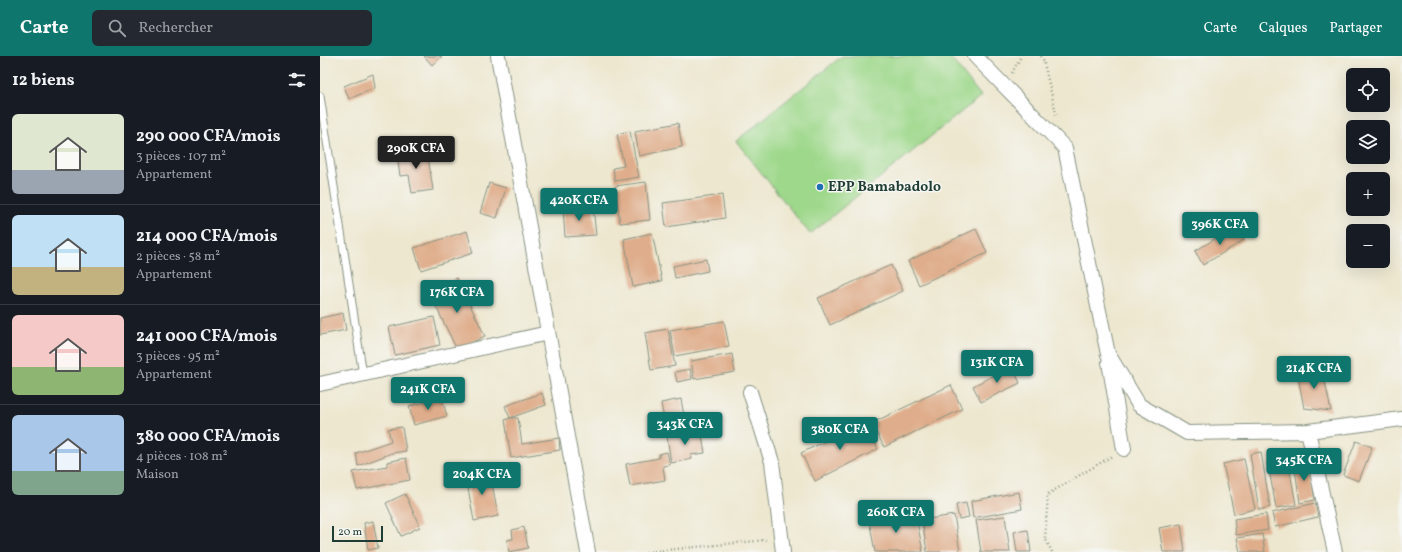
<!DOCTYPE html>
<html lang="fr">
<head>
<meta charset="utf-8">
<style>
  :root { --surface:#171b24; --page:#242831; --text:#f1f3f6; --muted:#9ea1a6; --line:#363941; --accent:#0f766e }
  body { margin:0; font-family:Vollkorn,serif; background:var(--page); color:var(--text); height:100vh; display:flex; flex-direction:column; font-size:15px; white-space:nowrap }
  * { box-sizing:border-box; margin:0 }
  p { font-size:13px; color:var(--muted) }
  .icon { flex:none; width:22px; height:22px; fill:none; stroke:currentColor; stroke-width:2; stroke-linecap:round; stroke-linejoin:round }
  .map { position:relative; flex:1; overflow:hidden }
  .panel { display:flex; flex-direction:column; background:var(--surface); width:320px }
  .panel>* { flex:none }
  .buttons { position:absolute; left:1026px; top:12px; display:grid; gap:8px }
  .buttons a { display:grid; place-items:center; width:44px; height:44px; border-radius:6px; background:var(--surface); box-shadow:0 4px 16px #0002; font-size:20px }
  .scale { position:absolute; left:12px; bottom:10px; width:51px; box-sizing:border-box; padding-left:4px; border:2px solid #1f3d34; border-top:0; font-size:11px; line-height:14px; white-space:nowrap; color:#1f3d34; -webkit-text-stroke:3px #f6f6f2; paint-order:stroke }
  .price { position:absolute; translate:-50% -34px; padding:0 9px; border-radius:4px; background:var(--accent); color:#fff; font-size:13px; line-height:26px; filter:drop-shadow(0 1px 2px #0008) }
  .price::after { content:''; position:absolute; left:50%; top:24px; width:12px; height:9px; margin-left:-6px; background:inherit; clip-path:polygon(0 0,100% 0,50% 100%) }
  .price.selected { background:#222; color:#fff }
  ul { padding:0; list-style:none }
  li { display:flex; align-items:center; gap:12px; height:100px; padding:0 12px }
  li+li { border-top:1px solid var(--line) }
  li span { display:grid; place-items:center; flex:none; width:112px; height:80px; border-radius:6px; color:#555 }
  li>.icon { margin-inline-start:auto }
  span .icon { width:48px; height:48px; fill:#fffc; stroke-width:1 }
  li b { font-size:17px }
  h2 { display:flex; justify-content:space-between; align-items:center; height:48px; padding:0 12px; font-size:17px }
  header { display:flex; align-items:center; gap:24px; box-sizing:border-box; height:56px; padding:0 20px; background:var(--accent); color:#fff }
  header strong { font-size:19px }
  nav { display:flex; gap:22px; margin-inline-start:auto; font-size:14px }
  .search { width:280px; height:36px; background:var(--page); display:flex; align-items:center; gap:10px; box-sizing:border-box; padding:0 14px; border-radius:6px; color:var(--muted); font-size:15px }
  main { display:flex; flex:1; min-height:0 }
  .map>svg:first-child { display:block }
</style>
</head>
<body>
<header>
<strong>Carte</strong>
<div class="search"><svg class="icon" aria-label="search" viewBox="0 0 24 24"><circle cx="10" cy="10" r="6"/><path d="M15 15l6 6"/></svg>Rechercher</div>
<nav><a>Carte</a><a>Calques</a><a>Partager</a></nav>
</header>
<main>
<section class="panel">
<h2>12 biens<svg class="icon" aria-label="filters" viewBox="0 0 24 24"><path d="M4 7h16M4 17h16"/><circle cx="9" cy="7" r="2"/><circle cx="15" cy="17" r="2"/></svg></h2>
<ul>
<li><span style="background:linear-gradient(#dfe7d0 70%,#9aa5b1 0)"><svg class="icon" aria-label="home" viewBox="0 0 24 24"><path d="M3 11l9-7 9 7M6 9v11h12V9"/></svg></span><div><b>290 000 CFA/mois</b><p>3 pièces · 107 m²</p><p>Appartement</p></div></li>
<li><span style="background:linear-gradient(#bfe0f5 65%,#c2b280 0)"><svg class="icon" aria-label="home" viewBox="0 0 24 24"><path d="M3 11l9-7 9 7M6 9v11h12V9"/></svg></span><div><b>214 000 CFA/mois</b><p>2 pièces · 58 m²</p><p>Appartement</p></div></li>
<li><span style="background:linear-gradient(#f6c9c9 65%,#8fb573 0)"><svg class="icon" aria-label="home" viewBox="0 0 24 24"><path d="M3 11l9-7 9 7M6 9v11h12V9"/></svg></span><div><b>241 000 CFA/mois</b><p>3 pièces · 95 m²</p><p>Appartement</p></div></li>
<li><span style="background:linear-gradient(#a9c7e8 70%,#7fa58c 0)"><svg class="icon" aria-label="home" viewBox="0 0 24 24"><path d="M3 11l9-7 9 7M6 9v11h12V9"/></svg></span><div><b>380 000 CFA/mois</b><p>4 pièces · 108 m²</p><p>Maison</p></div></li>
</ul>
</section>
<div class="map">
<svg width="1082" height="496" viewBox="0 0 1082 496">
  <rect width="100%" height="100%" fill="#f6f6f2"/>
  <filter id="ink" filterUnits="userSpaceOnUse"><feTurbulence type="fractalNoise" baseFrequency=".025" numOctaves="2"/><feDisplacementMap in="SourceGraphic" scale="8" xChannelSelector="R" yChannelSelector="G"/><feConvolveMatrix kernelMatrix="1 2 1 2 8 2 1 2 1" color-interpolation-filters="sRGB"/></filter>
  <filter id="wash" filterUnits="userSpaceOnUse"><feTurbulence type="fractalNoise" baseFrequency=".012" numOctaves="4" result="noise"/><feDisplacementMap in="SourceGraphic" scale="16" xChannelSelector="R" yChannelSelector="G"/><feGaussianBlur stdDeviation="0.9" result="paint"/><feColorMatrix in="noise" values="0 0 0 0 0 0 0 0 0 0 0 0 0 0 0 0 0 1.4 0 .05"/><feComposite in="paint" operator="in"/></filter>
  <g filter="url(#wash)">
    <rect width="100%" height="100%" fill="#ede7cf"/>
    <path fill="#9ed88b" stroke="#5e8a60" d="M522,0H629L661,40L490,178L416,85Z"/>
    <g id="blocks">
      <path fill="#dfad8b" d="M104,0H122L112,9Z
        M53,18L55,32L29,43L24,30Z
        M358,67L362,91L319,100L315,75Z
        M310,75L319,121L295,125L293,112L304,110L297,78Z
        M107,94L113,134L92,137L89,119L80,120L77,98Z
        M326,126L330,164L300,167L295,130Z
        M169,127L186,132L177,162L160,157Z
        M402,139L405,162L346,171L343,147Z
        M273,151L276,179L245,181L243,153Z
        M916,170L924,184L883,209L875,195Z
        M656,173L667,197L599,229L588,205Z
        M147,175L153,197L101,214L94,192Z
        M332,177L342,225L313,231L304,183Z
        M386,203L388,215L355,222L353,210Z
        M571,209L583,235L510,269L498,242Z
        M137,222L165,280L137,294L109,236Z
        M23,257L26,274L0,279V262Z
        M114,261L120,289L75,299L69,271Z
        M404,265L409,290L355,300L350,274Z
        M348,273L355,310L331,314L325,277Z
        M412,298L415,316L374,323L371,305Z
        M692,310L700,327L661,346L653,330Z
        M1002,311L1011,355L984,352L977,316Z
        M370,313L372,323L357,326L355,316Z
        M631,329L642,353L564,391L552,367Z
        M222,337L226,349L190,362L185,350Z
        M122,342L127,360L94,369L89,350Z
        M361,343L366,371L346,374L341,347Z
        M190,362H198L202,388L239,382L240,394L191,402L185,364Z
        M545,366L558,393L495,425L481,397Z
        M82,371L86,395L72,397L38,410L36,397L71,385L68,373Z
        M381,374L385,397L371,399L372,403L351,407L347,380Z
        M1036,385L1052,391L1039,425L1023,419Z
        M347,396L350,409L343,410L345,424L310,430L306,408L339,402V398Z
        M941,396L950,451L939,454L930,398Z
        M86,402L90,424L37,434L33,416L67,410V406Z
        M924,403L935,453L914,458L903,408Z
        M968,404L976,449L956,452L948,408Z
        M988,404L995,444L980,447L974,406Z
        M170,416L178,460L154,465L146,421Z
        M699,436L702,453L653,462L651,445Z
        M85,438L100,471L81,480L66,447Z
        M646,447L649,461L639,463L636,449Z
        M995,447L998,461L955,471L952,457Z
        M595,455L603,496H555L549,464Z
        M946,458L948,474L916,479L914,463Z
        M634,459L640,496H607L602,464Z
        M685,460L690,496H661L656,464Z
        M53,465L58,492L48,494L44,467Z
        M861,468L865,496H843L839,472Z
        M204,471L208,492L189,496L187,484L193,483L192,474Z
        M708,474L711,496H697L694,476Z
        M942,478L945,496H920L917,482Z"/>
    </g>
  </g>
  <g filter="url(#ink)">
    <use href="#blocks" fill-opacity="0" stroke="#869282" stroke-width="1"/>
    <g fill="none" stroke-linecap="round" stroke-linejoin="round">
      <defs>
        <path id="service" d="M0,40L43,319"/>
        <path id="minor" d="M178,0L268,496
          M655,0L745,92L788,298L819,349L867,377L988,375L1082,363
          M789,306L804,393
          M0,328L228,277
          M430,336L452,406L463,496
          M988,375L1015,496"/>
      </defs>
      <use href="#service" stroke="#869282" stroke-width="9"/>
      <use href="#minor" stroke="#869282" stroke-width="16"/>
      <path stroke="#869282" stroke-width="2.5" stroke-dasharray="1 3" stroke-linecap="butt" d="M721,0L723,3L737,61
        M692,17L701,0
        M326,496L446,484
        M732,496L725,482L728,438L792,400"/>
      <use href="#service" stroke="#fff" stroke-width="7"/>
      <use href="#minor" stroke="#fff" stroke-width="14"/>
    </g>
  </g>
  <circle fill="#1f6fb2" stroke="#f6f6f2" stroke-width="1.5" cx="500" cy="131" r="4"/>
  <g text-anchor="middle" dominant-baseline="central" stroke-width="3" stroke-linejoin="round" paint-order="stroke">
    <g font-size="14" font-weight="bold" fill="#1f3d34" stroke="#f6f6f2" text-anchor="start">
      <text x="508" y="131">EPP Bamabadolo</text>
    </g>
  </g>
</svg>
<div class="buttons">
<a><svg class="icon" aria-label="locate" viewBox="0 0 24 24"><circle cx="12" cy="12" r="6"/><path d="M12 2v4M12 18v4M2 12h4M18 12h4"/></svg></a>
<a><svg class="icon" aria-label="layers" viewBox="0 0 24 24"><path d="M12 4l9 5-9 5-9-5zM3 14l9 5 9-5"/></svg></a>
<a>+</a>
<a>−</a>
</div>
<div class="scale">20 m</div>
<b class="price selected" style="left:96px;top:114px">290K CFA</b>
<b class="price" style="left:259px;top:166px">420K CFA</b>
<b class="price" style="left:900px;top:190px">396K CFA</b>
<b class="price" style="left:137px;top:258px">176K CFA</b>
<b class="price" style="left:677px;top:328px">131K CFA</b>
<b class="price" style="left:994px;top:334px">214K CFA</b>
<b class="price" style="left:108px;top:355px">241K CFA</b>
<b class="price" style="left:365px;top:390px">343K CFA</b>
<b class="price" style="left:520px;top:395px">380K CFA</b>
<b class="price" style="left:984px;top:426px">345K CFA</b>
<b class="price" style="left:162px;top:440px">204K CFA</b>
<b class="price" style="left:576px;top:478px">260K CFA</b>
</div>
</main>
</body>
</html>
